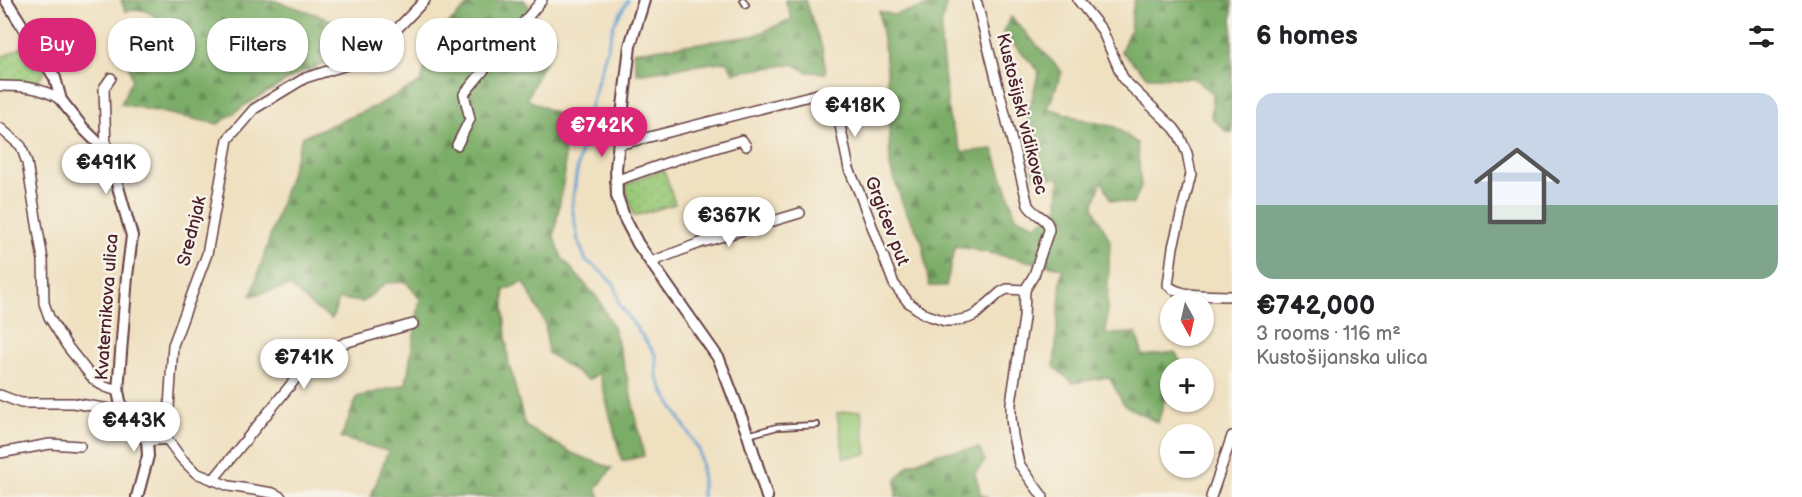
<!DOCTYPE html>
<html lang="en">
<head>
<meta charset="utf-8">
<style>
  :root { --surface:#fff; --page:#f2f2f2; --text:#202124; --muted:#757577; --line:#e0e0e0; --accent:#db2777 }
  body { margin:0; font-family:"Balsamiq Sans",sans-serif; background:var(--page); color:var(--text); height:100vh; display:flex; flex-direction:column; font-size:22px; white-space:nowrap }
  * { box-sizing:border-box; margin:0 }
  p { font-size:20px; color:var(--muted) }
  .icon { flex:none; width:33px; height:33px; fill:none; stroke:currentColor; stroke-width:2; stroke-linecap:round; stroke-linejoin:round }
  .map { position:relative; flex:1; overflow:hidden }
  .details { display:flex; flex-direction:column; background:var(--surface); width:570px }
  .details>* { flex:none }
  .top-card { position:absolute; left:18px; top:18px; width:570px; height:54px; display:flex; gap:12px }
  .needle { width:39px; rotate:172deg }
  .tools { position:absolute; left:1160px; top:292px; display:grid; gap:12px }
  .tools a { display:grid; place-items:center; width:54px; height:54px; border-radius:50%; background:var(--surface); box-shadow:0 2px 4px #0004; font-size:30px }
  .price { position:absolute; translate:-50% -51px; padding:0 14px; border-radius:21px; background:#fff; color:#222; font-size:20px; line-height:39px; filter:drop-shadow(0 2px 3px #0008) }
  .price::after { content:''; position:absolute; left:50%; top:36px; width:18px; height:14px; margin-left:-9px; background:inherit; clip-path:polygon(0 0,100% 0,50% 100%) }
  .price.selected { background:var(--accent); color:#fff }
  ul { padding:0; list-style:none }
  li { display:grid; align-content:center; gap:12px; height:318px; padding:0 24px }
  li+li { border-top:2px solid var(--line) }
  li span { display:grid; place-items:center; height:186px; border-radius:18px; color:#555 }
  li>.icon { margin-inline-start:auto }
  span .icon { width:108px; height:108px; fill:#fffc; stroke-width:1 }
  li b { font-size:26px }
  h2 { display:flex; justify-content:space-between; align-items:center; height:72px; padding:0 24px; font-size:26px }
  .tag { padding:0 21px; border-radius:24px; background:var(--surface); box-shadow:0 2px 4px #0004; font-size:21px; line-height:54px }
  .tag.selected { background:var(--accent); color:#fff }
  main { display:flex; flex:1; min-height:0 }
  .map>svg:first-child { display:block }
</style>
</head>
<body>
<main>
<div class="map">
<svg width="1232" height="497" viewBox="0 0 1232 497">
  <defs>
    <pattern id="grass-dots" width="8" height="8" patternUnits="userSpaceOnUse" patternTransform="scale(1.5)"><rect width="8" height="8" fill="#9ac978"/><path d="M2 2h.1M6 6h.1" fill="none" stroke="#86ac68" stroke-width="1.8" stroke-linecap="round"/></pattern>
    <pattern id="forest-firs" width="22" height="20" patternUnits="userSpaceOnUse" patternTransform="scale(1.5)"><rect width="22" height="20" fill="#7bad68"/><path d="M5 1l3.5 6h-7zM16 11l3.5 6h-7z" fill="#678c56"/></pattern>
  </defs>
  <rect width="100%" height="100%" fill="#f7f3e8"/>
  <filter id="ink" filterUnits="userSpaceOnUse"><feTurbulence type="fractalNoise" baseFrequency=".0167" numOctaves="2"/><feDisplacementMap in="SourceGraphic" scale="12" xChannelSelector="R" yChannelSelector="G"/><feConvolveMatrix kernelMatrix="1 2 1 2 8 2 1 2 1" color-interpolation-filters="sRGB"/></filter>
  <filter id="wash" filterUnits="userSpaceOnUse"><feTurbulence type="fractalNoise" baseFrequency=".008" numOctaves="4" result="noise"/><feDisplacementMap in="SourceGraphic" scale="24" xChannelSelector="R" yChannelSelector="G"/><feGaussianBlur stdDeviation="1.35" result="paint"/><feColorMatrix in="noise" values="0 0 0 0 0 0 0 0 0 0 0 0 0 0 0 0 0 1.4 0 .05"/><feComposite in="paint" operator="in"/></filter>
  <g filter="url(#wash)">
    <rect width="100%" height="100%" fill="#efe0c0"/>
    <path fill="url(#grass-dots)" stroke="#727452" stroke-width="1.5" d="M28,44L46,70L35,84L0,82V58Z
      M664,170L675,204L634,216L625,186L644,176Z"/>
    <path fill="url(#forest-firs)" stroke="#62664a" stroke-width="1.5" d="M121,0H273L321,16L370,36L342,57L300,73L247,104L218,124L121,104L132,80L127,56L162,45L160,19L144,10L125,11Z
      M473,0H524L555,38L527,99L563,117L565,172L554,236L562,258L599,300L614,329L627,377L644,456L622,461L599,373L588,380L548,353L545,323L524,282L504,290V313L508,359L525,426L574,454L612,468L596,489L600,497H371L388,451L341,438L357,397L406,384L420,299L406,282L386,283L363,302L339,299L332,319L312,306L290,286L251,296L302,137L376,106L421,82L432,40Z
      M785,0H805L822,48L826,73L808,72L793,64L733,73L727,61L637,74L633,52L753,36L792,19Z
      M1134,0H1232V133L1226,131L1211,117L1213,93L1193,78L1148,77L1121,51L1130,30Z
      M947,1L942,22L941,44L949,118L962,152L993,149L1016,217L1036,225L1058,210L1059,178L1035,177L1023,133L1039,71L1003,33L1011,17L1062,72L1048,108L1084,120L1115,127L1137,143L1141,187L1133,204L1111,200L1102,180L1093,207L1110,241L1106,334L1136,333L1143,356L1175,352L1185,369H1170V389L1167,392L1158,423L1124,405L1109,377L1073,383L1054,367L1062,268L955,246L946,286H929L922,241L904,208L890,167L887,69L879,11L893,15Z
      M979,448L985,461L975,473L981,495L988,497H896V480L909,465L938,453Z"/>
    <path fill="#9ac978" stroke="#727452" stroke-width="1.5" d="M861,410L867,454L844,458L837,413Z"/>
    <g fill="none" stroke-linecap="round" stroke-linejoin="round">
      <path stroke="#619fd3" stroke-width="3" d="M628,0L614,24L587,119L576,176L572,207L578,240L586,261L596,267L615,285L619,304L656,355L657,377L666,396L699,450L702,468V497"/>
    </g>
  </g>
  <g filter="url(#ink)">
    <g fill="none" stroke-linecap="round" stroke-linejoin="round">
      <defs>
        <path id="service" d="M743,0L746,5
          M748,435L777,427L817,425"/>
        <path id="minor" d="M1078,0L1102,30L1122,76L1127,83L1174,128L1179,135L1187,153L1191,174L1173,247L1168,285C1179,298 1216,295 1232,296
          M977,3L1028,205C1034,216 1049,217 1049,230L1034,275L1025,290L1024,318L1011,403V418L1013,436L1019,464L1043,497
          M0,86C23,86 42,87 61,100
          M0,128L21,146L27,163L43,260L44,303L49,317L67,346L94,380L105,387L118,391
          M457,145L470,119L464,94L542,0
          M618,145L829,91L834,96L849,169L859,192L894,284L908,302L924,314L945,321H955L969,318L975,315L1001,292L1007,289L1025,290
          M106,151L104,88L111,78
          M615,181L675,160L742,140L746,146
          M651,262L700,243L800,213
          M0,395L21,403H73L122,411
          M147,441L167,439
          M0,453L50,444L80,446
          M213,480L311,360L344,343L413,324
          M281,497L273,493L229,486L196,473L181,458L167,439L173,345L207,254L228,139L254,109L305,78L350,64L398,28L425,0
          M1211,497L1232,436"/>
        <path id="tertiary" d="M6,0L55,78L61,100L83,128L106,151L110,159L132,236L127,276L118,391L122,411L147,441L148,456L137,497
          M644,0L630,46L616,168L617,196L624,217L638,244L719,359L748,435L767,497"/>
      </defs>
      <use href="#service" stroke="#633c41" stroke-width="8"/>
      <use href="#minor" stroke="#633c41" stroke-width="12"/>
      <use href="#tertiary" stroke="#633c41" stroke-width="14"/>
      <use href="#service" stroke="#fff" stroke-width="4.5"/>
      <use href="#minor" stroke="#fff" stroke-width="9"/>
      <use href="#tertiary" stroke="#fff" stroke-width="10"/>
    </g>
  </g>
  <g text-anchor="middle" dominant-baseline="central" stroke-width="5" stroke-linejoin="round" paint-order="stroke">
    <g font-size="18" fill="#4a1f2b" stroke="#f7f3e8">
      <text transform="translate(1022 114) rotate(76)">Kustošijski vidikovec</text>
      <text transform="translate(887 221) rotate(69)">Grgićev put</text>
      <text transform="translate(192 231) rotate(-76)">Srednjak</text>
      <text transform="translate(107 307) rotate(-86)">Kvaternikova ulica</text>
    </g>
  </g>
</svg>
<div class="tools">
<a><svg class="needle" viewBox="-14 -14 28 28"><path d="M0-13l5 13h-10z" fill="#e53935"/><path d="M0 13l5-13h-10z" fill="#757577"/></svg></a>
<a>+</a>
<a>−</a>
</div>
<b class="price" style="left:855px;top:138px">€418K</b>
<b class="price selected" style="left:602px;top:158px">€742K</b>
<b class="price" style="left:106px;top:195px">€491K</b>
<b class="price" style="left:729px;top:248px">€367K</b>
<b class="price" style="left:304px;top:390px">€741K</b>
<b class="price" style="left:134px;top:453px">€443K</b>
<div class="top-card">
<a class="tag selected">Buy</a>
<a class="tag">Rent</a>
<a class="tag">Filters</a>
<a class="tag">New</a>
<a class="tag">Apartment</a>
</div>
</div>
<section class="details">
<h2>6 homes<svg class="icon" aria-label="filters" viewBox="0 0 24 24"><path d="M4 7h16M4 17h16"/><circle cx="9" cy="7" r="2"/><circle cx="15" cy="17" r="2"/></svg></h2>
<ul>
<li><span style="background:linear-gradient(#c9d6e8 60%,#7fa58c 0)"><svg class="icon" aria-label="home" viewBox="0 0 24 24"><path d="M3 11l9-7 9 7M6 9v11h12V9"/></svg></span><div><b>€742,000</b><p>3 rooms · 116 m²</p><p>Kustošijanska ulica</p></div></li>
</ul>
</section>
</main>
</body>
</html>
